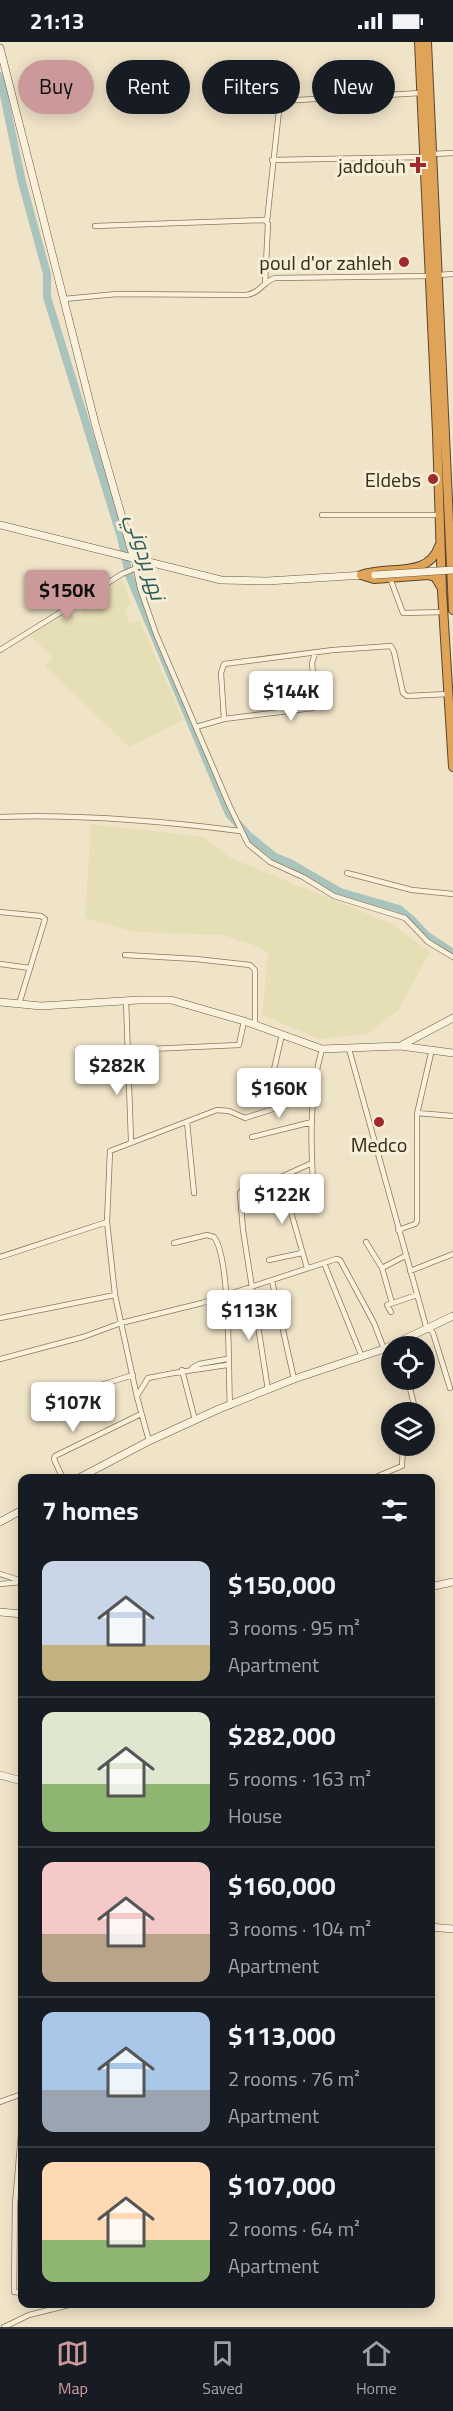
<!DOCTYPE html>
<html lang="en">
<head>
<meta charset="utf-8">
<style>
  :root { --surface:#171b24; --page:#242831; --text:#f1f3f6; --muted:#9ea1a6; --line:#363941; --accent:#cc999b }
  body { margin:0; font-family:Georgia,Cairo,serif; background:var(--page); color:var(--text); height:100vh; display:flex; flex-direction:column; font-size:22px; white-space:nowrap }
  * { box-sizing:border-box; margin:0 }
  p { font-size:20px; color:var(--muted) }
  .icon { flex:none; width:33px; height:33px; fill:none; stroke:currentColor; stroke-width:2; stroke-linecap:round; stroke-linejoin:round }
  .map { position:relative; flex:1; overflow:hidden }
  .details { position:absolute; left:18px; top:1432px; width:417px; height:834px; display:flex; flex-direction:column; background:var(--surface); border-radius:12px; box-shadow:0 3px 15px #0003 }
  .details>* { flex:none }
  .guide { position:absolute; left:18px; top:18px; width:417px; height:54px; display:flex; gap:12px }
  .controls { position:absolute; left:381px; top:1294px; display:grid; gap:12px }
  .controls a { display:grid; place-items:center; width:54px; height:54px; border-radius:50%; background:var(--surface); box-shadow:0 3px 15px #0003; font-size:30px }
  .price { position:absolute; translate:-50% -51px; padding:0 14px; border-radius:6px; background:#fff; color:#222; font-size:20px; line-height:39px; filter:drop-shadow(0 2px 3px #0008) }
  .price::after { content:''; position:absolute; left:50%; top:36px; width:18px; height:14px; margin-left:-9px; background:inherit; clip-path:polygon(0 0,100% 0,50% 100%) }
  .price.on { background:var(--accent); color:#111 }
  ul { padding:0; list-style:none }
  li { display:flex; align-items:center; gap:18px; height:150px; padding:0 24px }
  li+li { border-top:2px solid var(--line) }
  li span { display:grid; place-items:center; flex:none; width:168px; height:120px; border-radius:12px; color:#555 }
  li>.icon { margin-inline-start:auto }
  span .icon { width:72px; height:72px; fill:#fffc; stroke-width:1 }
  li b { font-size:26px }
  h2 { display:flex; justify-content:space-between; align-items:center; height:72px; padding:0 24px; font-size:26px }
  .chip { padding:0 21px; border-radius:27px; background:var(--surface); box-shadow:0 3px 15px #0003; font-size:21px; line-height:54px }
  .chip.on { background:var(--accent); color:#111 }
  .status { display:flex; justify-content:space-between; align-items:center; height:42px; padding:0 30px; background:var(--surface); direction:ltr }
  .status svg { height:16px; fill:currentColor }
  .tab-bar { display:flex; justify-content:space-around; align-items:center; height:84px; border-top:2px solid var(--line); background:var(--surface); font-size:16px; color:var(--muted) }
  .tab-bar a { display:grid; justify-items:center; gap:3px }
  .tab-bar .on { color:var(--accent) }
  .map>svg:first-child { display:block }
</style>
</head>
<body>
<div class="status"><b>21:13</b><svg viewBox="0 0 49 12"><path d="M0 12V9h3v3zM5 12V6h3v6zM10 12V3h3v9zM15 12V0h3v12zM26 1h20v11H26zM47 4h2v5h-2z"/></svg></div>
<div class="map">
<svg width="453" height="2285" viewBox="0 0 453 2285">
  <rect width="100%" height="100%" fill="#f0e4c8"/>
  <path fill="#e6deb5" d="M122,537L132,563L125,566L129,582L140,579L183,678L129,705L45,624L53,615L30,594L68,569L75,576L82,570L78,562Z
    M91,782L204,795L230,816L390,881L430,910L398,968L367,992L319,997L262,973L268,911L253,903L223,893L135,890L85,876Z"/>
  <g fill="none" stroke-linecap="round" stroke-linejoin="round">
    <path stroke="#a9c4bc" stroke-width="8" d="M0,34L22,140L47,232V255L121,495L129,533L229,772L248,793L275,815L290,821L340,850L399,867L412,878L426,893L453,911"/>
    <defs>
      <path id="street" d="M432,112L453,111
        M272,118L424,115
        M267,179L280,59L421,51
        M95,184L265,178L268,182L265,242
        M438,233L453,232
        M64,257L117,252L246,253C261,251 262,240 275,236L430,234
        M322,473H440
        M134,517L140,546L156,592L230,765L248,802L270,820L303,835L334,854L405,876L428,900L453,915
        M390,536L403,571L444,570
        M0,608L122,532L134,527
        M224,677L221,631L224,622L333,608L391,604L394,610L403,651L407,654L448,652
        M196,685L224,677L313,666L316,661L312,621L315,611
        M0,775C80,772 161,779 240,789
        M347,831L412,848L453,852
        M0,870L41,874L45,877L19,962
        M125,913L196,917L250,923L255,928V983
        M0,922L30,926
        M126,958L131,1099
        M349,1007L427,1288
        M127,1008L239,1003L244,979
        M417,1071L453,1074
        M187,1080L194,1151
        M252,1095L312,1080
        M281,1135L307,1226
        M314,1159C311,1108 308,1056 322,1007
        M398,1188L415,1182L417,1179V1072L432,1007
        M366,1200L382,1226L392,1261
        M174,1201L207,1193L214,1195C231,1217 228,1329 230,1364
        M0,1215L107,1180
        M269,1218L302,1211
        M324,1221L336,1217L340,1218L374,1281L384,1307
        M382,1226L405,1214
        M410,1229L453,1212
        M272,1239L294,1337
        M391,1270L387,1263L417,1253
        M0,1276L115,1253
        M429,1286L433,1291L450,1346
        M0,1317L83,1295L121,1281L202,1261L324,1221L362,1315
        M192,1326L199,1322L227,1317
        M182,1328L195,1378
        M408,1338L416,1371
        M268,1348L243,1188L240,1151L246,1144L281,1135L312,1121
        M137,1354L148,1336C175,1330 200,1327 227,1323
        M56,1357L133,1333
        M149,1399L137,1355L115,1253L107,1180L110,1109L217,1068L229,1069L245,1076L273,1067V1032L282,992
        M63,1437L54,1417L55,1414L141,1372
        M371,1437L402,1424L403,1404
        M0,1532L22,1539
        M0,1542L22,1540
        M0,2060L22,2052
        M22,2080L15,2162L14,2250L22,2251
        M4,2285L29,2273L73,2262"/>
      <path id="secondary" d="M0,6L96,385L134,517
        M0,483L221,538L267,539L365,533
        M0,960L41,964L139,958H171L244,979L322,1007L400,1004L453,1011
        M402,1003L453,976
        M77,1437L149,1399L219,1367L294,1337L384,1307L453,1274
        M0,1480L22,1468
        M430,1545L453,1540
        M0,1570L22,1572
        M0,1733L22,1739
        M430,1885L453,1887"/>
      <path id="highway" d="M419,0L437,391L442,549L453,725
        M427,0L453,568
        M361,533C389,523 428,537 439,504
        M361,533L374,537L428,533L435,535L441,545"/>
    </defs>
    <use href="#street" stroke="#8d765c" stroke-width="6"/>
    <use href="#secondary" stroke="#6f573f" stroke-width="8"/>
    <use href="#highway" stroke="#5b4430" stroke-width="10"/>
    <use href="#street" stroke="#faf1dc" stroke-width="4.5"/>
    <use href="#secondary" stroke="#faf1dc" stroke-width="7"/>
    <use href="#highway" stroke="#e0a458" stroke-width="8"/>
    <defs>
      <path id="secondary-bridge" d="M375,533L453,528"/>
    </defs>
    <use href="#secondary-bridge" stroke="#6f573f" stroke-width="8" stroke-linecap="butt"/>
    <use href="#secondary-bridge" stroke="#faf1dc" stroke-width="7"/>
  </g>
  <g fill="#9e2a2b" stroke="#f7eed8" stroke-width="2">
    <path d="M415 114h6v6h6v6h-6v6h-6v-6h-6v-6h6z"/>
    <circle cx="404" cy="220" r="6"/>
    <circle cx="433" cy="437" r="6"/>
    <circle cx="379" cy="1080" r="6"/>
  </g>
  <g text-anchor="middle" dominant-baseline="central" stroke-width="6" stroke-linejoin="round" paint-order="stroke">
    <g font-size="20" fill="#3d2e20" stroke="#f7eed8" text-anchor="end">
      <text x="406" y="123">jaddouh</text>
      <text x="392" y="220">poul d'or zahleh</text>
      <text x="421" y="437">Eldebs</text>
      <text x="379" y="1102" text-anchor="middle">Medco</text>
    </g>
    <g font-size="21" font-style="italic" fill="#2f5d5a" stroke="#f7eed8">
      <text transform="translate(146 515) rotate(73)">نهر بردوني</text>
    </g>
  </g>
</svg>
<div class="controls">
<a><svg class="icon" aria-label="locate" viewBox="0 0 24 24"><circle cx="12" cy="12" r="6"/><path d="M12 2v4M12 18v4M2 12h4M18 12h4"/></svg></a>
<a><svg class="icon" aria-label="layers" viewBox="0 0 24 24"><path d="M12 4l9 5-9 5-9-5zM3 14l9 5 9-5"/></svg></a>
</div>
<b class="price on" style="left:67px;top:579px">$150K</b>
<b class="price" style="left:291px;top:680px">$144K</b>
<b class="price" style="left:117px;top:1054px">$282K</b>
<b class="price" style="left:279px;top:1077px">$160K</b>
<b class="price" style="left:282px;top:1183px">$122K</b>
<b class="price" style="left:249px;top:1299px">$113K</b>
<b class="price" style="left:73px;top:1391px">$107K</b>
<div class="guide">
<a class="chip on">Buy</a>
<a class="chip">Rent</a>
<a class="chip">Filters</a>
<a class="chip">New</a>
</div>
<section class="details">
<h2>7 homes<svg class="icon" aria-label="filters" viewBox="0 0 24 24"><path d="M4 7h16M4 17h16"/><circle cx="9" cy="7" r="2"/><circle cx="15" cy="17" r="2"/></svg></h2>
<ul>
<li><span style="background:linear-gradient(#c9d6e8 70%,#c2b280 0)"><svg class="icon" aria-label="home" viewBox="0 0 24 24"><path d="M3 11l9-7 9 7M6 9v11h12V9"/></svg></span><div><b>$150,000</b><p>3 rooms · 95 m²</p><p>Apartment</p></div></li>
<li><span style="background:linear-gradient(#dfe7d0 60%,#8fb573 0)"><svg class="icon" aria-label="home" viewBox="0 0 24 24"><path d="M3 11l9-7 9 7M6 9v11h12V9"/></svg></span><div><b>$282,000</b><p>5 rooms · 163 m²</p><p>House</p></div></li>
<li><span style="background:linear-gradient(#f6c9c9 60%,#b9a48a 0)"><svg class="icon" aria-label="home" viewBox="0 0 24 24"><path d="M3 11l9-7 9 7M6 9v11h12V9"/></svg></span><div><b>$160,000</b><p>3 rooms · 104 m²</p><p>Apartment</p></div></li>
<li><span style="background:linear-gradient(#a9c7e8 65%,#9aa5b1 0)"><svg class="icon" aria-label="home" viewBox="0 0 24 24"><path d="M3 11l9-7 9 7M6 9v11h12V9"/></svg></span><div><b>$113,000</b><p>2 rooms · 76 m²</p><p>Apartment</p></div></li>
<li><span style="background:linear-gradient(#ffd9b3 65%,#8fb573 0)"><svg class="icon" aria-label="home" viewBox="0 0 24 24"><path d="M3 11l9-7 9 7M6 9v11h12V9"/></svg></span><div><b>$107,000</b><p>2 rooms · 64 m²</p><p>Apartment</p></div></li>
</ul>
</section>
</div>
<nav class="tab-bar">
<a class="on"><svg class="icon" aria-label="map" viewBox="0 0 24 24"><path d="M3 6l6-2 6 2 6-2v14l-6 2-6-2-6 2zM9 4v14M15 6v14"/></svg>Map</a>
<a><svg class="icon" aria-label="saved" viewBox="0 0 24 24"><path d="M7 4h10v16l-5-4-5 4z"/></svg>Saved</a>
<a><svg class="icon" aria-label="home" viewBox="0 0 24 24"><path d="M3 11l9-7 9 7M6 9v11h12V9"/></svg>Home</a>
</nav>
</body>
</html>
